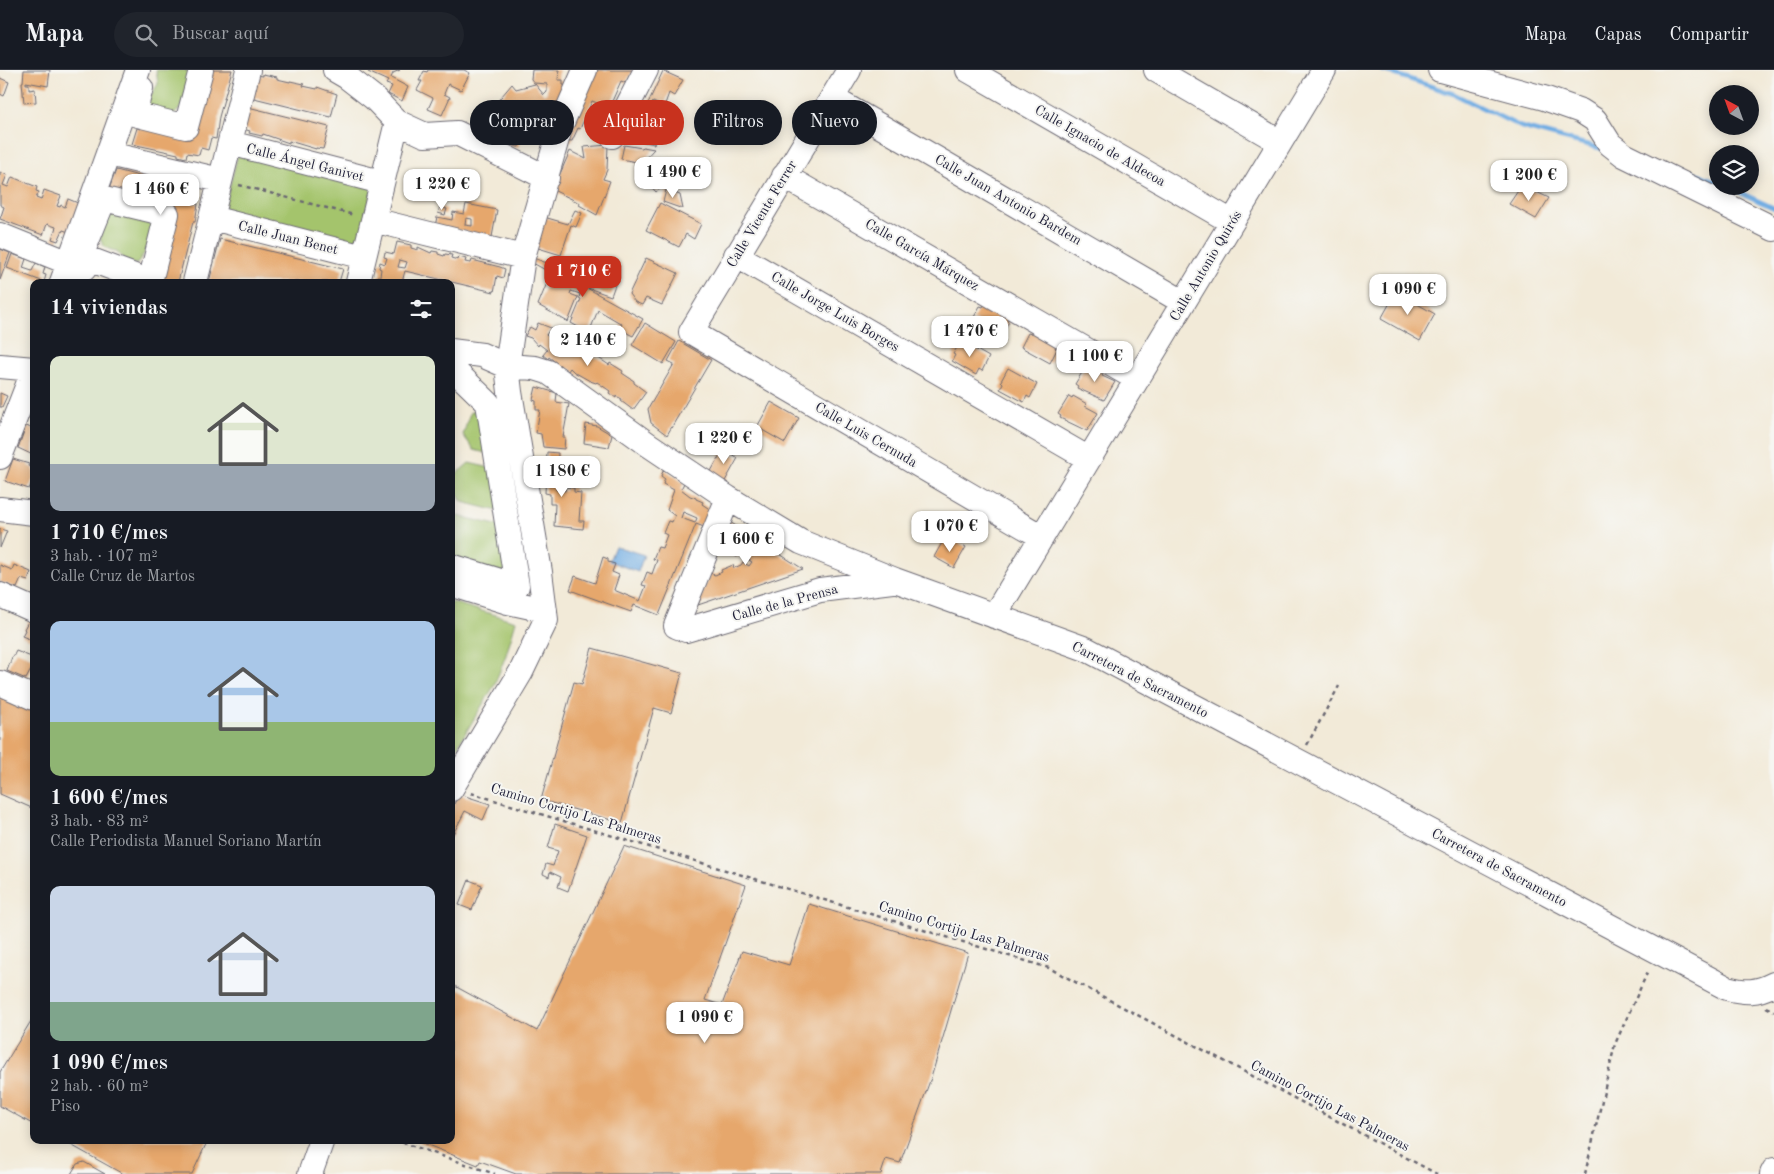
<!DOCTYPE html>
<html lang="es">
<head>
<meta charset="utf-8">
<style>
  :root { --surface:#171b24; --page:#20242c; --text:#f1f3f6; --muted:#9ea1a6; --line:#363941; --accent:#c8321e }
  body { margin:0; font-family:"Old Standard TT",serif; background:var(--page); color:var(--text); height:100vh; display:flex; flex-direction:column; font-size:19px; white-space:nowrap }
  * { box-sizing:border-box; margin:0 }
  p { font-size:16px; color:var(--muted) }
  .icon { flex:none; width:28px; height:28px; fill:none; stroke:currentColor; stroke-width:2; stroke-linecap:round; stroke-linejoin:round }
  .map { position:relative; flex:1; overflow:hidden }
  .sheet { position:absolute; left:30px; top:209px; width:425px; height:865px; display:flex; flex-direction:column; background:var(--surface); border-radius:10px; box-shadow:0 2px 12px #0003 }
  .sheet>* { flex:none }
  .top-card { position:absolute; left:470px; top:30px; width:475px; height:45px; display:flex; gap:10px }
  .needle { width:32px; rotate:319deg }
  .tools { position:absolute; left:1709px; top:15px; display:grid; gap:10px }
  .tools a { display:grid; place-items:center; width:50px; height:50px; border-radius:50%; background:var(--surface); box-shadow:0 2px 12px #0003; font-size:25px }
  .price { position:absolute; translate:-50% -42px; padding:0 11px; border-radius:10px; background:#fff; color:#222; font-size:16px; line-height:32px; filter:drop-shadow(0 1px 2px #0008) }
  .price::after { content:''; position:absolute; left:50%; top:30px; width:15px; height:11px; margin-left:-8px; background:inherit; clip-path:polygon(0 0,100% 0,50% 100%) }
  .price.selected { background:var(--accent); color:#fff }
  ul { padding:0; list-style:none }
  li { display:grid; align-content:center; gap:10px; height:265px; padding:0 20px }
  li span { display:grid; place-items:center; height:155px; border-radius:10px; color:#555 }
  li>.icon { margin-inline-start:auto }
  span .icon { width:90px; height:90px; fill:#fffc; stroke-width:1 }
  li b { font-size:21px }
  h2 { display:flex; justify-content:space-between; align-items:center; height:60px; padding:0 20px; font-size:21px }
  .tag { padding:0 18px; border-radius:22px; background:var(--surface); box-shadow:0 2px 12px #0003; font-size:18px; line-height:45px }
  .tag.selected { background:var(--accent); color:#fff }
  header { display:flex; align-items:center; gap:30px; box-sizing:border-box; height:70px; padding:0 25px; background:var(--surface); border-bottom:1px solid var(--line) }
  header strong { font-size:24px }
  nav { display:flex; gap:28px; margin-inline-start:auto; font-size:18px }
  .search { width:350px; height:45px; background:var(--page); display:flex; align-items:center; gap:12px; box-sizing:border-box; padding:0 18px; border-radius:28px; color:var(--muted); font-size:19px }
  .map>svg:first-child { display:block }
</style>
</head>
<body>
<header>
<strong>Mapa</strong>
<div class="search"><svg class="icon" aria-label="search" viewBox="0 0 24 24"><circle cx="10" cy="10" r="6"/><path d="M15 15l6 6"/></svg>Buscar aquí</div>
<nav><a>Mapa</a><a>Capas</a><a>Compartir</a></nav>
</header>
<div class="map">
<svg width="1774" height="1104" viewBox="0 0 1774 1104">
  <rect width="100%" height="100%" fill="#f6f6f2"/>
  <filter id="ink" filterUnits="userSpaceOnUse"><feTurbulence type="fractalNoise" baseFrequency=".02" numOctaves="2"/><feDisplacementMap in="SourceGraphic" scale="10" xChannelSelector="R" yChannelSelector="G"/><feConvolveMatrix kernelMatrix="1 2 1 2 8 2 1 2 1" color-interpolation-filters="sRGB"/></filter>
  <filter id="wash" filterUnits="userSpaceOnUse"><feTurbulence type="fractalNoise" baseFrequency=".0096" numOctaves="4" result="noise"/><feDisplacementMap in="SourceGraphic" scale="20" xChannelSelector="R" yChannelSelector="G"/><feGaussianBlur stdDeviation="1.12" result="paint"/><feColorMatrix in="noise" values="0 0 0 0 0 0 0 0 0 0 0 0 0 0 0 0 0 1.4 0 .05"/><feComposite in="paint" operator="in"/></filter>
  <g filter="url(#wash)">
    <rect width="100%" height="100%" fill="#f2ead8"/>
    <path fill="#a4c46c" stroke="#637354" d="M156,0H193L181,38L173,45L148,38V29L158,14Z
      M238,84L373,115L360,174L223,142Z
      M118,140L143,147L152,157C151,169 145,185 137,194C127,194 122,189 117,181C89,178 102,150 118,140Z
      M488,333L497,386L474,380L463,365L470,343Z
      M469,393L499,400L506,443L462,432L453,417L455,405Z
      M458,446L509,458L517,516L451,496V451Z
      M451,532L516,551L506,585L494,616L451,687Z"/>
    <path fill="#72ade3" stroke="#4a688f" d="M615,476L644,485L638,502L609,491Z"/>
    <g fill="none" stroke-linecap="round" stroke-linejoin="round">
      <path stroke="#72ade3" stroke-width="4.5" d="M1382,0L1454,24L1521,57L1603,79
        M1676,98L1701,105L1718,112
        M1726,116L1774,138"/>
    </g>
    <g id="blocks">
      <path fill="#e6a76c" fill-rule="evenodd" d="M24,0H50L48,16L26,12V14H29V20L35,19L36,32L24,33L22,12H23Z
        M207,0H232L219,47L216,69L211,68L208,80L201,78L199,85L187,83L186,88L178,86V84L132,74L137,58L140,59L142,51L191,63Z
        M369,0H400L393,3L391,8L408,17L402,31L388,24L392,16L386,14L388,11L368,2Z
        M428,0H464L470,3L461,20L448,14L444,24L450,27L442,45L428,39L433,28L417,20L422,11H419L424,1L427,2Z
        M532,0H559L558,10H563V15L569,16L560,35L551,34L553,37L548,53L542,56L524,32L518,36L519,38L513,44L506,36L484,65L474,59L512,14L516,19L535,14L544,25L547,22V14L534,13L531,9Z
        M593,0H633L626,13L621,11L609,38L592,31L580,59L578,58L572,71L561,70Z
        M663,1L683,10L674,26L669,23L664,37L653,32L649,43L644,42Z
        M263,4L277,7V9L290,12V11L304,14L303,16L317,19V17L337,24L331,47L250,27L256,5L263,6Z
        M0,8L9,12L4,26L0,24Z
        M248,37L329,57L323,79L316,78V79L289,71V73L263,64L262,66L249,63L250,61L243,59Z
        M643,53L658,56L654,74L640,71Z
        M543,58L549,64L545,71L538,62Z
        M604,60L605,68L594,69V61Z
        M499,61L522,67L519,77L509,75L493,69Z
        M608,75L607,100L603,109L610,111L597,145L579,135L580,133L553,120L570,81L586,89L584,77Z
        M624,75L642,78L643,77L654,79L641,93L621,89Z
        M116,100L170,114L171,112L179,114V116L189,118L186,131L198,134L195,152H193L178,212H154L167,159L108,122Z
        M663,101L671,109L656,122L648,113Z
        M0,102L7,105L3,115L8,117L12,107L37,117L36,121L39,122L36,128L41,130L44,120L61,126L57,136L60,137L61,135L65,137L68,129L83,135L72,163L63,160L58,171L52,169L56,157L47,154L43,165L0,149L4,137L0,135Z
        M1522,115L1549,128L1536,149L1509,134Z
        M666,120L680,125L683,139L663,132Z
        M660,133L701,154L694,169L686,164L679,177L646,160Z
        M466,134L497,140L492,167L435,156L437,147L452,150L453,142L464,144ZM466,148L472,149V156L465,155Z
        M440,137L447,139L445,145L438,143Z
        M575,140L582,143L576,157L571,155L561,185L535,177L544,147L568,154Z
        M220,169L343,199L339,212H209Z
        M397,172L411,175V178L418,180V177L431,183L432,181L438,182V184L444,186L445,184L452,185L451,188L458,190L459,187L466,189L465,192L471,193L472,190L500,197L505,199L503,208L497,206L494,222L405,201L402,212H375L377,206H380L381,199L379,198L380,192L385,194L387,188L384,187L385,182L394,184ZM400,190L407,192L405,198L398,197Z
        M0,179L10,183L0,210Z
        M12,184L26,189L23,198L32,201L36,193L45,197L43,204L46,205L44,212L7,198Z
        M646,188L678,203L662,235L646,228L642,235L635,232L629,224Z
        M536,189L558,197H577L616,212L611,226L585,217L643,249L633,266L619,259L622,254L598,240L589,263L571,253L581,229L579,228L580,224L571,221L570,224L578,227L568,252L538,235L551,203L531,192V190Z
        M1396,222L1435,244L1420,271L1381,249Z
        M986,231L1010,245L1007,251L1009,252L1001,266L973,249L980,236L983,237Z
        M538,253L551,258L546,265L554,270L556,268L568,276L569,274L581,283L583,280L596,288L597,287L609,295L610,293L623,301L622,303L634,311V313L646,322L633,340L621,331L622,329L616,326V328L609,323L610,321L597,312L596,313L590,311L574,302L570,298L568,301L563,298L549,287L548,289L543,285L547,280L539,274L538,276L531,268L525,266L530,257L535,260Z
        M645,253L676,272L663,294L632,275Z
        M1034,258L1058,272L1055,278L1057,279L1050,293L1021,277L1028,263L1031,264Z
        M679,271L711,290L667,365L651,353L648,339L674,294L668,291Z
        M961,271L989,287L982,301L979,299L976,305L952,291L955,285L953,284Z
        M1086,296L1089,298L1090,296L1104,303L1102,306L1115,312L1104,330L1077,318L1078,316L1075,314Z
        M1008,298L1037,314L1030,328L1027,326L1024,332L1000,319L1003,313L1001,311Z
        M536,317L557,323L556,332L569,334L563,367H565L564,379L543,377L541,364L536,363L540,340H536V331L533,330Z
        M0,323L7,326L2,337H0Z
        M1069,326L1072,328L1073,326L1087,334L1085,336L1098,343L1087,361L1060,348L1061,346L1058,344Z
        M771,332L799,348L785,373L757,357Z
        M586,354L597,356L612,365L609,377L584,373Z
        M26,356L34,359L33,385L18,378Z
        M724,378L738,388L724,413L710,403Z
        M547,382L558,383L556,420L565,421L566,417L574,418V422L581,423L579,451H584L583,459L554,456L555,434H550V424L545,423Z
        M13,389L29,394L28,396L34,398V407L29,419L5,411Z
        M664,399L684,413L681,419L690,426L696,428V429L703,432L702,434L711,440L704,457L696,454L659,545L634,535L631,542L570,520L575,506L595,513L603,487L608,489V492L615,494L612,502L619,505L614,520L640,531L646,516L642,515L647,502L652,504L657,490L653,489L658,477L662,478L667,465L663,463L668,451L672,452L675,446L667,440L674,420L663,414L665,409L661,406ZM683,442L697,448L695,453L681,448Z
        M730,452L803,499L698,535L710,503L715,505L722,502L721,500L733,495L734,498L741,495L743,492L749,496L752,492L739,484L737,487L726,480L728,476L722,473Z
        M0,459L7,461L0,478Z
        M944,469L954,475L956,471L966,477L954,498L934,487Z
        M0,495L12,500L14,495L31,502L28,511L21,509L17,518L0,512Z
        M31,546L34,547V571L22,566L25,560L24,559Z
        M592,578L682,603L671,643L654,638L622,753L541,730L574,612L582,614Z
        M16,581L34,588L33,596L26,609L7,601L12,587H13Z
        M0,626L34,641V739L0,724Z
        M459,724L490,734L483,750L465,741L451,768V740Z
        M555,754L587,765L568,821L558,817L561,807L550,802L549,807L543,804L546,794L553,796L558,781L548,778Z
        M624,776L746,815L705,930L722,935L742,881L789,895L809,834L968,883L931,1008L900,1093L886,1089L881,1104H516L480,1091L478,1095L415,1070H451V914L537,961Z
        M469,810L482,815L472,840L459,835Z
        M34,946V1055L0,1036V1002Z
        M62,1070H208L192,1104H123Z
        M84,1092L105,1104H71L77,1094Z"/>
    </g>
  </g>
  <g filter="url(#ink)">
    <use href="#blocks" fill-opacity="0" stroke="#6b6872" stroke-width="1"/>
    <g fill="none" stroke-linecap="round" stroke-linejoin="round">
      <defs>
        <path id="minor" d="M335,0L347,7L374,28L397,52L425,65L457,63L547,108
          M849,0L691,262L1042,467
          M968,0L1232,152
          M1156,0L1280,72
          M1440,0L1544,28L1581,41L1595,50L1610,74L1624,85L1774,159
          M141,18L134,44L186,57L201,0
          M832,28L1183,232
          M612,66L646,0
          M230,73L381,112
          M109,84L220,110
          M784,106L1137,309
          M104,129L167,144L150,212L81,186Z
          M212,148L364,187
          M373,150L523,187
          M0,165L84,199
          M736,185L1089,389
          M62,212L138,0
          M195,212L248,0
          M358,212L397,52
          M451,281L482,285L507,296L535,298L548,302L649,375L728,428L801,472L895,510L1086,579L1727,918C1746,923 1756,923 1774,914
          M0,296L34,299
          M451,297L488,333L517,516L451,496
          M0,387L34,299
          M728,428L676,556L686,560L820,520L892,511
          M0,439L34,443
          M451,514L508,532L545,540
          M0,525L34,540
          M994,546L1324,0
          M0,613L34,628
          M451,719L521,602L546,550L540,502L510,322L507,296L523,187L561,55L585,0
          M310,1104L322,1070
          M1772,1104L1774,1100"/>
      </defs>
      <use href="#minor" stroke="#6b6872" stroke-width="26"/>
      <path stroke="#6b6872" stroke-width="2.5" stroke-dasharray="4 4" stroke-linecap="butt" d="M239,115L354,145
        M1307,675L1339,616
        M471,723L1049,898L1437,1104
        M1766,937L1774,941
        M395,1070L495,1104
        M1585,1104L1615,974L1649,899"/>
      <use href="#minor" stroke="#fff" stroke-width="24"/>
    </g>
  </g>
  <g text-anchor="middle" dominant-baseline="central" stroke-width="4" stroke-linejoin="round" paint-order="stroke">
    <g font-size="14" fill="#22223b" stroke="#f6f6f2">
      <text transform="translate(1100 76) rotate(30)">Calle Ignacio de Aldecoa</text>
      <text transform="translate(305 93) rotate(14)">Calle Ángel Ganivet</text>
      <text transform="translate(1008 130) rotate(30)">Calle Juan Antonio Bardem</text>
      <text transform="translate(762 144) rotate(-59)">Calle Vicente Ferrer</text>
      <text transform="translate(288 168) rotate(14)">Calle Juan Benet</text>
      <text transform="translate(922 185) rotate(30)">Calle García Márquez</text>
      <text transform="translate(1206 196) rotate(-59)">Calle Antonio Quirós</text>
      <text transform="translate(835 242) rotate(30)">Calle Jorge Luis Borges</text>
      <text transform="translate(866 365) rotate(30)">Calle Luis Cernuda</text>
      <text transform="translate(785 533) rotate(-15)">Calle de la Prensa</text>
      <text transform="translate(1140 610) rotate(27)">Carretera de Sacramento</text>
      <text transform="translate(576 744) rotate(17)">Camino Cortijo Las Palmeras</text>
      <text transform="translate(1499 798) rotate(28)">Carretera de Sacramento</text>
      <text transform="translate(964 862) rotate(17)">Camino Cortijo Las Palmeras</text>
      <text transform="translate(1330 1036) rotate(28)">Camino Cortijo Las Palmeras</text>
    </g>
  </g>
</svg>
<div class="tools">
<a><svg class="needle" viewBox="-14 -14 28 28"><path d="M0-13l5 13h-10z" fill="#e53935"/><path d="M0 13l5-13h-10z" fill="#9ea1a6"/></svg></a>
<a><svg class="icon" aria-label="layers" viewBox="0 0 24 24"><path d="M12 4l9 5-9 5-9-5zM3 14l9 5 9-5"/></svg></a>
</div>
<b class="price" style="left:673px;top:129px">1 490 €</b>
<b class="price" style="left:1529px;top:132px">1 200 €</b>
<b class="price" style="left:442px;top:141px">1 220 €</b>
<b class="price" style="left:161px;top:146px">1 460 €</b>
<b class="price selected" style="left:583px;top:228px">1 710 €</b>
<b class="price" style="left:1408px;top:246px">1 090 €</b>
<b class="price" style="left:970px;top:288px">1 470 €</b>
<b class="price" style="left:588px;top:297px">2 140 €</b>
<b class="price" style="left:1095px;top:313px">1 100 €</b>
<b class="price" style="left:724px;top:395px">1 220 €</b>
<b class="price" style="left:562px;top:428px">1 180 €</b>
<b class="price" style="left:950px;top:483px">1 070 €</b>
<b class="price" style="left:746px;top:496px">1 600 €</b>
<b class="price" style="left:705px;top:974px">1 090 €</b>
<div class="top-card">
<a class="tag">Comprar</a>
<a class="tag selected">Alquilar</a>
<a class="tag">Filtros</a>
<a class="tag">Nuevo</a>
</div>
<section class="sheet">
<h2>14 viviendas<svg class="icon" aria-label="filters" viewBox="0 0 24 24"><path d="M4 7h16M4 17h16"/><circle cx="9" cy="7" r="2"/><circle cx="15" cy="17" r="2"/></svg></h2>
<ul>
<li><span style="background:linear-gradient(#dfe7d0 70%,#9aa5b1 0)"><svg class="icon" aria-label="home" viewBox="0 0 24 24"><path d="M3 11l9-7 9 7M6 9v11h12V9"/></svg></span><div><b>1 710 €/mes</b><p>3 hab. · 107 m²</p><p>Calle Cruz de Martos</p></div></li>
<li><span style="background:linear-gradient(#a9c7e8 65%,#8fb573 0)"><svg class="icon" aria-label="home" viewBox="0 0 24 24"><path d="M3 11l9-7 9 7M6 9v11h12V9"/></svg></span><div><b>1 600 €/mes</b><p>3 hab. · 83 m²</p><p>Calle Periodista Manuel Soriano Martín</p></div></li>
<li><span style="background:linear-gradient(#c9d6e8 75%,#7fa58c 0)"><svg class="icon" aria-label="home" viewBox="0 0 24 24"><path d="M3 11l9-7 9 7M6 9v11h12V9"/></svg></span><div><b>1 090 €/mes</b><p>2 hab. · 60 m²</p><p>Piso</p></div></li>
</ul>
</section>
</div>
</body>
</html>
